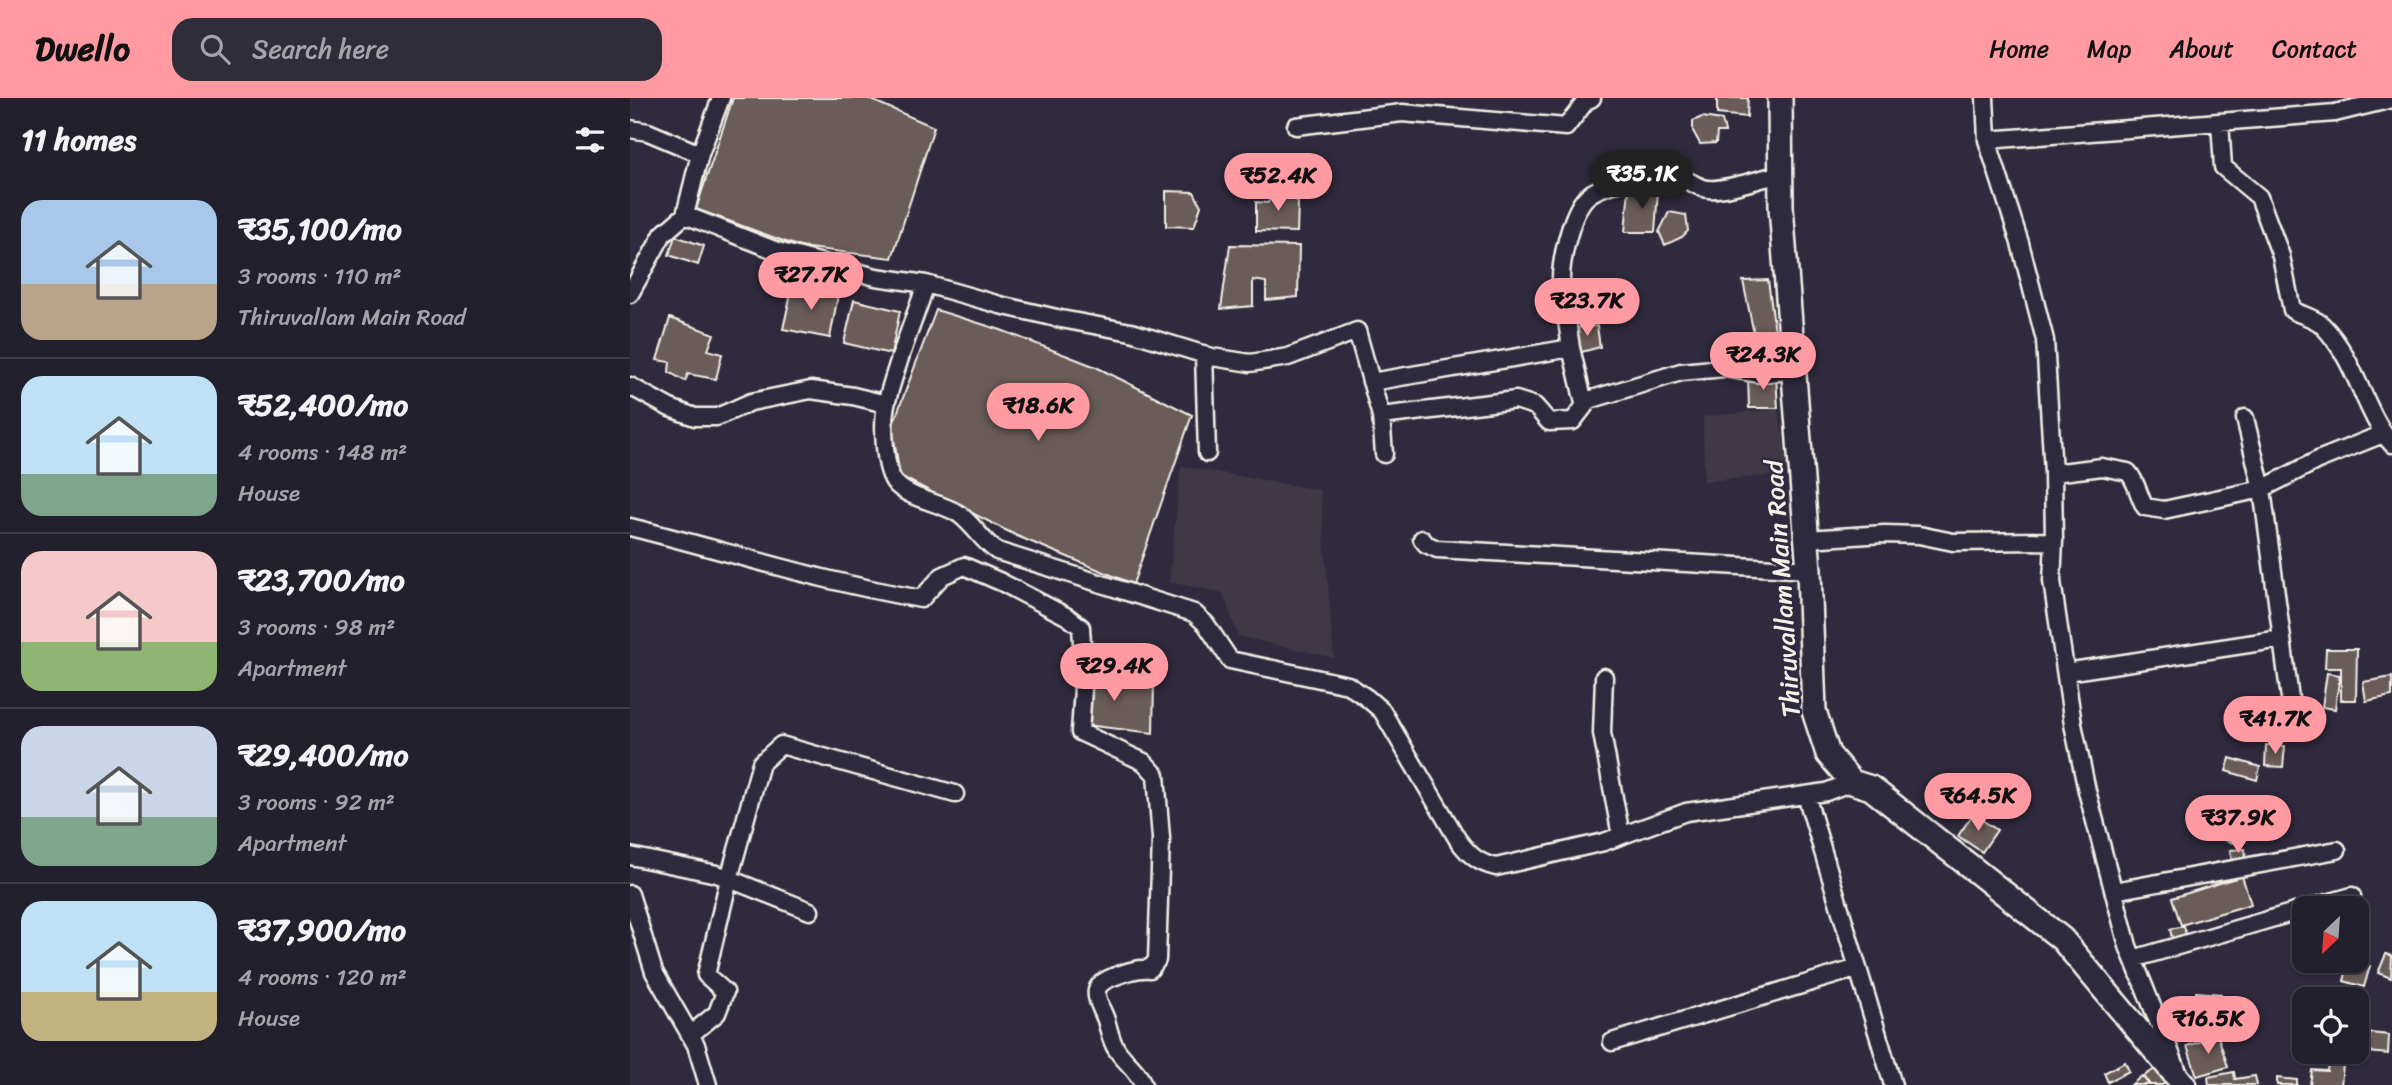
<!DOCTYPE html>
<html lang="en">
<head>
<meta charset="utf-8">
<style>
  :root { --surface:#23202e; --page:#2f2d3a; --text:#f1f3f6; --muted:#a3a3aa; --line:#403e4a; --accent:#ff9aa2 }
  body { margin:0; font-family:Sriracha,sans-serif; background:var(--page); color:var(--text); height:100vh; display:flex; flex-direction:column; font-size:26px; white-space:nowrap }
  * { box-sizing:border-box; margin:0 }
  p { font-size:23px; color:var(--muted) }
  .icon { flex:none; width:38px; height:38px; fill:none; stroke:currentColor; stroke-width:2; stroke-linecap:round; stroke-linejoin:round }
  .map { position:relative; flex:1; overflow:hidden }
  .drawer { display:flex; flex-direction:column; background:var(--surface); width:630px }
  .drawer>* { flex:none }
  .needle { width:46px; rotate:205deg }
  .fabs { position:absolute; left:1662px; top:798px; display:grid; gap:14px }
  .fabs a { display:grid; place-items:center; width:77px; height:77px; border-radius:14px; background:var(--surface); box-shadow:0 2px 5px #0004,0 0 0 2px var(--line); font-size:35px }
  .price { position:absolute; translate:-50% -60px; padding:0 16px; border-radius:24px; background:var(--accent); color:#111; font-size:23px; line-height:46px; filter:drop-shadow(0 2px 4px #0008) }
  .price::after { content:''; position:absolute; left:50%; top:42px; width:21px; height:16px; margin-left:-10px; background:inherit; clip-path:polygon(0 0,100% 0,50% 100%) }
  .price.active { background:#222; color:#fff }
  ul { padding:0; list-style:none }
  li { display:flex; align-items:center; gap:21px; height:175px; padding:0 21px }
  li+li { border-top:2px solid var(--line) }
  li span { display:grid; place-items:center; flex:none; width:196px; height:140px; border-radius:21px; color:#555 }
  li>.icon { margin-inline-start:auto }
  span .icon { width:84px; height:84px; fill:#fffc; stroke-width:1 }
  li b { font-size:30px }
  h2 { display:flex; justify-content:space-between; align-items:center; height:84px; padding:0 21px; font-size:30px }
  header { display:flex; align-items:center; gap:42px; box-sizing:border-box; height:98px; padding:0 35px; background:var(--accent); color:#111 }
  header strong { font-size:33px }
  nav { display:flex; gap:38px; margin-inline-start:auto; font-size:24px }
  .search { width:490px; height:63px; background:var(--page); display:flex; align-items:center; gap:18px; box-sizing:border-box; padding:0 24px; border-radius:21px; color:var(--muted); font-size:26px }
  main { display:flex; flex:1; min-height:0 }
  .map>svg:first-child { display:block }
</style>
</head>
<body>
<header>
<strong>Dwello</strong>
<div class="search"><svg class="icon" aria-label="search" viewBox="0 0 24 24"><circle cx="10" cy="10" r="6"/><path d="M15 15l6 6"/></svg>Search here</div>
<nav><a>Home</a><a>Map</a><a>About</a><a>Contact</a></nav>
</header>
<main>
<section class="drawer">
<h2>11 homes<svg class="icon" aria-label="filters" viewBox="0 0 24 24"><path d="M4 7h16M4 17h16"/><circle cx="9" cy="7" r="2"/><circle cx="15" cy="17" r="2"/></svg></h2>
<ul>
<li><span style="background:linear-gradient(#a9c7e8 60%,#b9a48a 0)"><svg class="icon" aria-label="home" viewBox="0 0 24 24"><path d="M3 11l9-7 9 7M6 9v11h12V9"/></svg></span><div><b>₹35,100/mo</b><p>3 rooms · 110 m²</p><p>Thiruvallam Main Road</p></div></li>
<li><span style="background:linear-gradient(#bfe0f5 70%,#7fa58c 0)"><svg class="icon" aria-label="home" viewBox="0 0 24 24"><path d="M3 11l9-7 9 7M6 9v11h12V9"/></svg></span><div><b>₹52,400/mo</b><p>4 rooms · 148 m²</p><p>House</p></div></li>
<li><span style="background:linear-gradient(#f6c9c9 65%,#8fb573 0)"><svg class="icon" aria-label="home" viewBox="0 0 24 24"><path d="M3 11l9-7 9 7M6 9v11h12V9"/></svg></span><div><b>₹23,700/mo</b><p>3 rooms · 98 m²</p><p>Apartment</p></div></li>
<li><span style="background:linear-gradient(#c9d6e8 65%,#7fa58c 0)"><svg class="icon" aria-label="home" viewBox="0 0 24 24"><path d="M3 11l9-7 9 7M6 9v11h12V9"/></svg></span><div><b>₹29,400/mo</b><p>3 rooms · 92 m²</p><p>Apartment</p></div></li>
<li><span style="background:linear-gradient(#bfe0f5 65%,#c2b280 0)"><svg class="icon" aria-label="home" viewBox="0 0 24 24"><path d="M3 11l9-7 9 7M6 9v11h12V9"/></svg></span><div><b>₹37,900/mo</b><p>4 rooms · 120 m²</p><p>House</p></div></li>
</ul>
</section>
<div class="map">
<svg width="1762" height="987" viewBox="0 0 1762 987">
  <rect width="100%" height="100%" fill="#2f2a3d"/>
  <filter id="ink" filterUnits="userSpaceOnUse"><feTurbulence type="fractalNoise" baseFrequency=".0143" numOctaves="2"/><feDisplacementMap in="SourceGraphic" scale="14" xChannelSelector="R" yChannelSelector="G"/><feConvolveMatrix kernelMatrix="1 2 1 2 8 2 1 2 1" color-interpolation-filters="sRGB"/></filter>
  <g filter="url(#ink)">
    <path fill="#413945" d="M1148,311L1159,371L1141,378L1074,383L1073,319Z
      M551,368L690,392L704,560L608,538L593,495L539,484Z"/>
    <path fill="#6a5c58" stroke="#f4f1e8" stroke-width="2" d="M103,0H237L304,29L262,160L170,149L66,111Z
      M1087,0H1118L1117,19L1087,16Z
      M1072,19L1092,22L1095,34H1087L1086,45L1070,46L1063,33V23Z
      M644,88L658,92L668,105L667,134L626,133V104L638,105Z
      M999,90L1028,92L1025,134H995Z
      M536,93L564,94L571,108L564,129L536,128Z
      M1039,114L1056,117L1058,133L1052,139L1035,147L1029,134Z
      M45,138L74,148L68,167L39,157Z
      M600,147L669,148L668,199L636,202V184L623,182V208L591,211Z
      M1138,182L1146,241H1125L1113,183Z
      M163,186L208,197L200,240L153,231Z
      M224,202L270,213L261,256L214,245Z
      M306,212L371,232L466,269L562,317L503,486L387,438L270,378L262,329Z
      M40,220L84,236L78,252L92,256L86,281L58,276L55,283L39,274L40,264L27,262Z
      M967,228L970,249L948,255L943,230Z
      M1146,278L1148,310H1119L1118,279Z
      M1696,551H1727L1726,602H1711V570H1695Z
      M442,575L524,584L523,635L447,626Z
      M1697,575L1710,577L1705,611L1692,609Z
      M1762,579V598L1736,603L1733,584Z
      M1636,647L1655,648L1653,669L1635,668Z
      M1600,660L1630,669L1627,682L1596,673Z
      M1343,716L1367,732L1352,754L1328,738Z
      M1594,719L1610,725L1603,745L1587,739Z
      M1615,751L1616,761L1602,763L1600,752Z
      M1612,778L1621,806L1551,827L1542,800Z
      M1554,828L1557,841L1543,845L1540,831Z
      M1675,842V863H1684L1685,867L1669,868L1667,843Z
      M1756,856L1762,858L1761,880L1748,875Z
      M1719,863L1740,868L1734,889L1714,883Z
      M1566,894L1591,896L1590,915L1565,914Z
      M1740,935L1759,937L1758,956L1739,954Z
      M1588,938L1598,969L1567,978L1557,948Z
      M1495,964L1499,973L1478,984L1474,975Z
      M1698,965L1713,967L1711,987H1680L1682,972L1697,973Z
      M1525,971L1535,985L1532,987H1520L1514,978Z
      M1604,974L1605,981L1625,978L1627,987H1579L1578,979Z
      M1512,978L1519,987H1501Z
      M1647,980L1667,982V987H1647Z"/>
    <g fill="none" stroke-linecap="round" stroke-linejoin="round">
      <defs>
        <path id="street" d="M1355,0L1357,42L1390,145L1415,242L1423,375L1424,443L1422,483L1443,626L1457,693L1498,848L1547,971
          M1590,24L1593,69L1629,99L1651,158L1662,212C1671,217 1685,220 1692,227C1727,262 1733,313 1762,346
          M666,28L772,15L936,29L956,3L962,0
          M0,31L18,34L70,56L55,117L147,153L246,179L296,186L370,207L431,221L501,234L582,259L620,265L658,259L727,233L751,318L754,356
          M1357,42L1705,15L1762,1
          M70,56L91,0
          M296,186C283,225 267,263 257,303C252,321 253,372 266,386C282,402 310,404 329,416C344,427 352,443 367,453L564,515L576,526L600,562L718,587L737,600L752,613L828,742C839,757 848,765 866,769L974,744L1056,714L1196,694L1222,684
          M0,196L33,136L55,117
          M574,256L577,355
          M741,284L941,250
          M0,288L40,310L65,319H87L121,304L181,292L223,298L256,306
          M954,305L941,250L931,181C931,162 942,109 959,97C977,83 1026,77 1048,80C1059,81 1067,90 1078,91C1095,93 1132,80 1151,76
          M751,318L886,302L905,308L919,324L943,323L959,302L1051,274L1094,270L1130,276L1166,272
          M1615,320L1632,391L1663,623
          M1423,375L1472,369L1498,374C1507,384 1508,397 1515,409L1534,412L1632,391L1688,362L1753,336
          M0,429C97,453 192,484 291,501L312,478L334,468L371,484L438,519L451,529L454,576L450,634L514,664L526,677L531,740L527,862L520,871C507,870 496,874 483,879C456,889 469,903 476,922C479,932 481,944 487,952C495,964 509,973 513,987
          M792,441L796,446L807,451L1179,472
          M1177,441L1254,436L1289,437L1323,444L1424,443
          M1436,574L1651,541
          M974,579L972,635L991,738
          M1176,697L1263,987
          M0,758L87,776L180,813
          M1484,793L1707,752
          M0,796L24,874L66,947L78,987
          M1679,810L1722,798
          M1503,861L1675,811
          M60,937L87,915L95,894L76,877L99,781L131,665L151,647L325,696
          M982,944L1228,870"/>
        <path id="secondary" d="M1150,0L1151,109L1179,472L1184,613L1198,656L1222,684L1241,690L1432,841L1554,987"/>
      </defs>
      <use href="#street" stroke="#f4f1e8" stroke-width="21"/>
      <use href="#secondary" stroke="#f4f1e8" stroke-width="28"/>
      <use href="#street" stroke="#2f2a3d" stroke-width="16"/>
      <use href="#secondary" stroke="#2f2a3d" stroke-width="23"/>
    </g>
  </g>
  <g text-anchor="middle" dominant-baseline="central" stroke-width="5" stroke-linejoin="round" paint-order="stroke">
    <g font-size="26" fill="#f4f1e8" stroke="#2f2a3d">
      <text transform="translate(1152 491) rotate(-94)">Thiruvallam Main Road</text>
    </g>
  </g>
</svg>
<div class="fabs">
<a><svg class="needle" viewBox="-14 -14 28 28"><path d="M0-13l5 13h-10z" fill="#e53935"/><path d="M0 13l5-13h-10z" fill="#a3a3aa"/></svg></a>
<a><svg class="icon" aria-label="locate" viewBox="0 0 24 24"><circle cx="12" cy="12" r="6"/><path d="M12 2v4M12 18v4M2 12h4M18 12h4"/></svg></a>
</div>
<b class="price active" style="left:1012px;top:113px">₹35.1K</b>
<b class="price" style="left:648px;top:115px">₹52.4K</b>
<b class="price" style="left:181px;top:214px">₹27.7K</b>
<b class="price" style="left:957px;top:240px">₹23.7K</b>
<b class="price" style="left:1133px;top:294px">₹24.3K</b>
<b class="price" style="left:408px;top:345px">₹18.6K</b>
<b class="price" style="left:484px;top:605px">₹29.4K</b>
<b class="price" style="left:1645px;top:658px">₹41.7K</b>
<b class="price" style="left:1348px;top:735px">₹64.5K</b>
<b class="price" style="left:1608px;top:757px">₹37.9K</b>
<b class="price" style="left:1578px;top:958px">₹16.5K</b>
</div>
</main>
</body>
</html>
